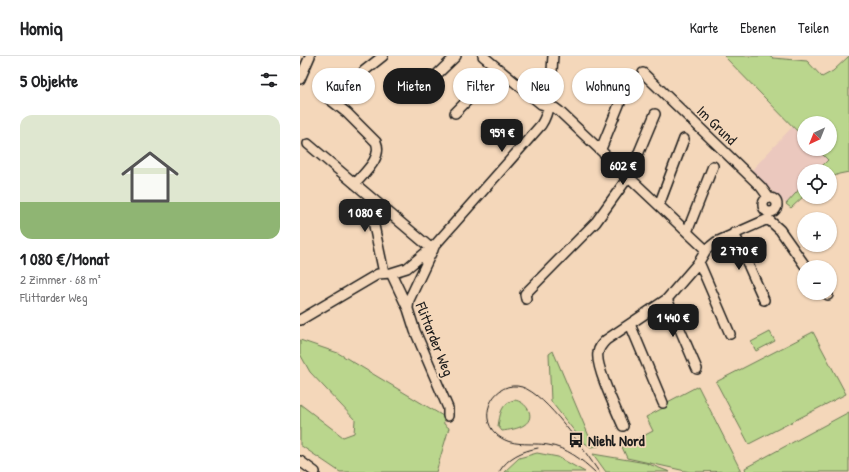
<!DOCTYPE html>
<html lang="de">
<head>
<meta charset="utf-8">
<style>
  :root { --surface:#fff; --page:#f2f2f2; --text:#202124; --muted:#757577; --line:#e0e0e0; --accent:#1c1c1c }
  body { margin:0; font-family:"Patrick Hand",sans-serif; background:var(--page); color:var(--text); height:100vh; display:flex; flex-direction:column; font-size:15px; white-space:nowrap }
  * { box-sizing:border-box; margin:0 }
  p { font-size:13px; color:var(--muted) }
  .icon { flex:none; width:22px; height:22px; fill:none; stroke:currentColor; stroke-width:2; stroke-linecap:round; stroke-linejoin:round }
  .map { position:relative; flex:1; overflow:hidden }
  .side { display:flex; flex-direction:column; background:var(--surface); width:300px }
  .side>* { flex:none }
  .guide { position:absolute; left:12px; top:12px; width:380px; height:36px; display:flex; gap:8px }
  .needle { width:26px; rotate:223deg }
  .buttons { position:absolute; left:497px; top:60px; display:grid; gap:8px }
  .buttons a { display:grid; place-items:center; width:40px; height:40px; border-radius:50%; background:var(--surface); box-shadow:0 1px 3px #0004; font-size:20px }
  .price { position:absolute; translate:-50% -34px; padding:0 9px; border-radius:8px; background:var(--accent); color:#fff; font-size:13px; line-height:26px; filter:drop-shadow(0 1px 2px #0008) }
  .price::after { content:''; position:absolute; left:50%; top:24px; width:12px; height:9px; margin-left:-6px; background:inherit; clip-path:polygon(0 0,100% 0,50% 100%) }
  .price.on { background:#222; color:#fff }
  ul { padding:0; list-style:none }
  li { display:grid; align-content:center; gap:8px; height:212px; padding:0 20px }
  li span { display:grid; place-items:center; height:124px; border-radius:12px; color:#555 }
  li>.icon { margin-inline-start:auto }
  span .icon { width:72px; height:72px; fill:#fffc; stroke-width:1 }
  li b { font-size:17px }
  h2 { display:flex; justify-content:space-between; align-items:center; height:48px; padding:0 20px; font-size:17px }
  .tag { padding:0 14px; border-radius:18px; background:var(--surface); box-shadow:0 1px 3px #0004; font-size:14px; line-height:36px }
  .tag.on { background:var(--accent); color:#fff }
  header { display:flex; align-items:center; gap:24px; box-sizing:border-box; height:56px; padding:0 20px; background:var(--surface); border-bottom:1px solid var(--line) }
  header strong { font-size:19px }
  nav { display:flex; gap:22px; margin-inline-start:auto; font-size:14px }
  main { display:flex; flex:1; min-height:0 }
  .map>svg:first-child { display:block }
</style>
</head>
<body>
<header>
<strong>Homiq</strong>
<nav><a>Karte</a><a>Ebenen</a><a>Teilen</a></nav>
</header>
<main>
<section class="side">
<h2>5 Objekte<svg class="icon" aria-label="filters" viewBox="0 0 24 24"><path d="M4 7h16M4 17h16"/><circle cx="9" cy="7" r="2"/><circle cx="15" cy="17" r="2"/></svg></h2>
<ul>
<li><span style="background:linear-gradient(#dfe7d0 70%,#8fb573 0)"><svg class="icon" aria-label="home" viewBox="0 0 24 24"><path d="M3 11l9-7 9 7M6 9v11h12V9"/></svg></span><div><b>1 080 €/Monat</b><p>2 Zimmer · 68 m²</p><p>Flittarder Weg</p></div></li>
</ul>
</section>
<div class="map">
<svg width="549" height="416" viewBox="0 0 549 416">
  <rect width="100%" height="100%" fill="#f4d7ba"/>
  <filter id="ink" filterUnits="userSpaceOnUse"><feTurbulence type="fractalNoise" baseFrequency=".025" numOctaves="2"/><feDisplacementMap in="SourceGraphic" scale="8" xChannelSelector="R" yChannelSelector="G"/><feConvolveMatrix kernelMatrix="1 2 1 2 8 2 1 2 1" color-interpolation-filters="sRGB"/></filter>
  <g filter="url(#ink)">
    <path fill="#ebc8be" d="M493,70L504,82V93H517L528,103L517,115H504V128L486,148L451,115Z"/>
    <path fill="#bad68d" stroke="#6b7954" d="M424,0H471L473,2L507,5L522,21L533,15L549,0V116L539,118L530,122V115H517L528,104L517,93H530V67H504V82Z
      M504,128V140L491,152L486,148Z
      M470,276L475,285L456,295L451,286Z
      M513,276L546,338L449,388L416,326Z
      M0,284L38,297L143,360L144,368L149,372L136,416H40L0,389V348L43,381L54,377L55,364L10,316L0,298Z
      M253,295L291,385L299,390L291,391L283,386L253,348L251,345L249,298Z
      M398,330L441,415L390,416L327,402L322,391L353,375L346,361L363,352L362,349Z
      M214,344C226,345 237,361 224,369C218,373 209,374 202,375L198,370C200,359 201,347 214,344Z
      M549,356V416H446L445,412Z
      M237,397L258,401L285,416H204L219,402Z
      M293,398L346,407L370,416H306Z"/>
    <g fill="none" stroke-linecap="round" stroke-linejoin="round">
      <defs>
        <path id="minor" d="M183,0L241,48L255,52L259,55L406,194
          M64,15L83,0
          M343,17L461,131L469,142
          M0,23L10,0
          M124,31L156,0
          M28,42L47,57L76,86C83,102 64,117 55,128
          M155,57L198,13
          M8,88L133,194
          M301,93L325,34
          M463 149a7 7 0 1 1 14 0a7 7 0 1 1-14 0Z
          M72,143L69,146L84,217
          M359,149L384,83
          M468,163L480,174L506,211
          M387,176L413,110
          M434,177L464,244
          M399,206L430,278
          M91,217L108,253L115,275L148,352V360
          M526,237L528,239
          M226,243L225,238L296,166L329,120L355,58
          M367,243L397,313
          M108,252L109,244L134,191
          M0,264L78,218L91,217L107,212L136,188L241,69C253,51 251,21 253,0
          M330,268L363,347
          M323,370C317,356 295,310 298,297C299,291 302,288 306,284L367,243L399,206L406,194L416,186L468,163
          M0,405L15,416"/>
      </defs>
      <use href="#minor" stroke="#1c1c1c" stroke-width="12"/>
      <use href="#minor" stroke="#f4d7ba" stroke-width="9"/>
      <path stroke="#1c1c1c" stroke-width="1" d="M199,416C208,401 222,395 238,392
        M295,416C281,403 267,392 248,389C231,386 211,392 196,378C176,360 195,323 222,331C247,339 284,394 299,416"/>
    </g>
  </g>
  <defs>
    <symbol id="bus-bare" viewBox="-9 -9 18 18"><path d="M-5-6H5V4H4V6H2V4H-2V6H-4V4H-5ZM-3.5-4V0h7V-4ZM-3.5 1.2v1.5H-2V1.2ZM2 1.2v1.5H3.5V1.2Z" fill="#1c1c1c" stroke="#f4d7ba" stroke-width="2.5" paint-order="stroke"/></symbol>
  </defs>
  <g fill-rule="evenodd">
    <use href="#bus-bare" x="265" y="373" width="22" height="22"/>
  </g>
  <g text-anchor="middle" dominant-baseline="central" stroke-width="3.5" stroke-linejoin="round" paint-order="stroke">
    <g font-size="15" fill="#1c1c1c" stroke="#f4d7ba">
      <text transform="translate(417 69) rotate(44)">Im Grund</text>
      <text transform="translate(135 283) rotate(68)">Flittarder Weg</text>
    </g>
    <g font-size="15" font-weight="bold" fill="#1c1c1c" stroke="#f4d7ba" text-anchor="start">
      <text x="288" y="384">Niehl Nord</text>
    </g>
  </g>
</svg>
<div class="buttons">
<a><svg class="needle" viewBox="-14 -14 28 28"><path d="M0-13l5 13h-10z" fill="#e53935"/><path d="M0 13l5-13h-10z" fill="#757577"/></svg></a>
<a><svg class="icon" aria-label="locate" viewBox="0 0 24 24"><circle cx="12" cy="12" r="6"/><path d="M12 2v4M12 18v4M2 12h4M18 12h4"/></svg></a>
<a>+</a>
<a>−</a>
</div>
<b class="price" style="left:202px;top:97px">959 €</b>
<b class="price" style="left:323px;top:130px">602 €</b>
<b class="price on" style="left:65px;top:177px">1 080 €</b>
<b class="price" style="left:439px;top:215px">2 770 €</b>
<b class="price" style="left:373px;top:282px">1 440 €</b>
<div class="guide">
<a class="tag">Kaufen</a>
<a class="tag on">Mieten</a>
<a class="tag">Filter</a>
<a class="tag">Neu</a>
<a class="tag">Wohnung</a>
</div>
</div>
</main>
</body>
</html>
